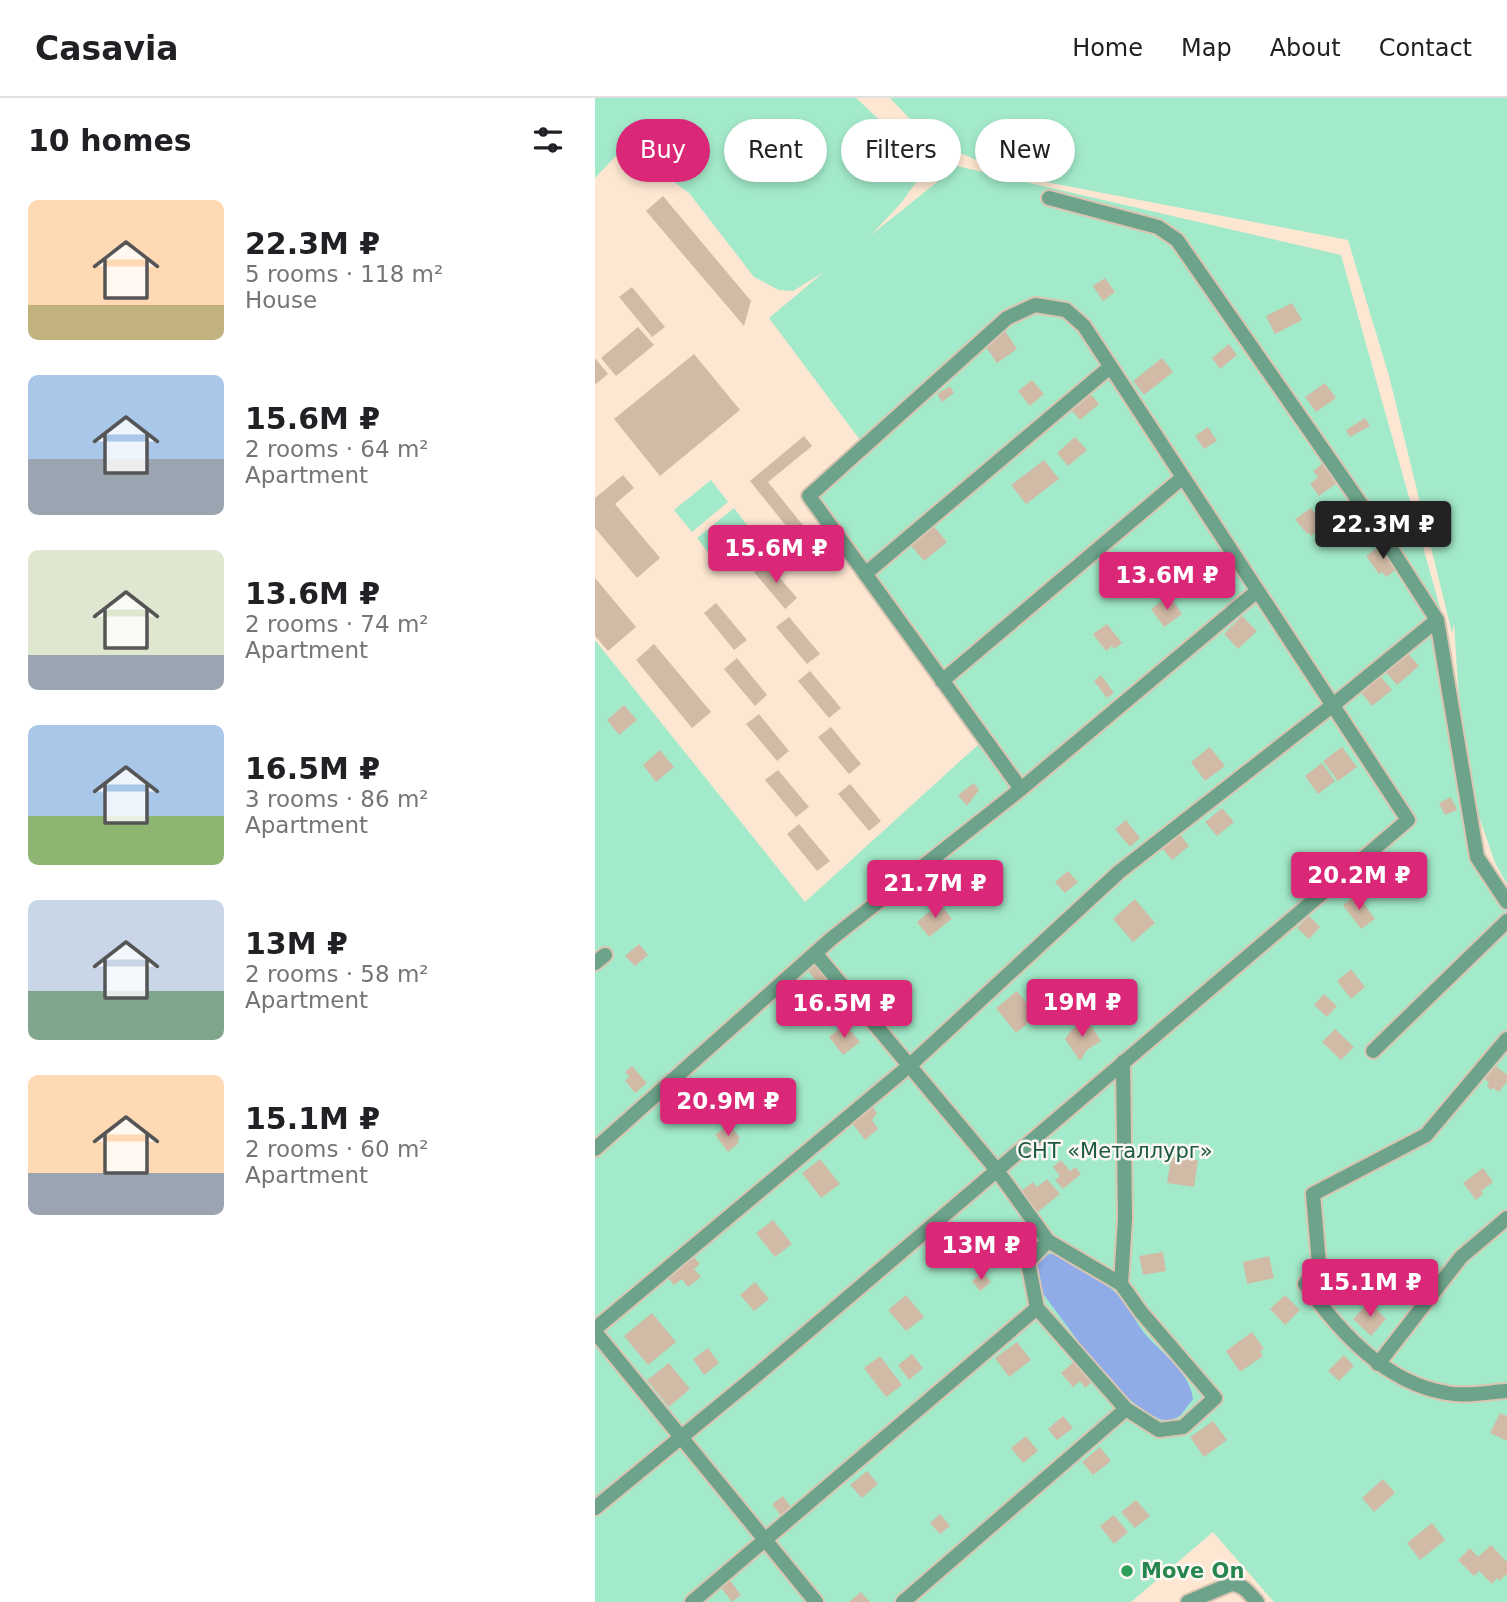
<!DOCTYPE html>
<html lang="en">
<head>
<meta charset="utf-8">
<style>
  :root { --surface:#fff; --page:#f2f2f2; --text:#202124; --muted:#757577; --line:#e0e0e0; --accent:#db2777 }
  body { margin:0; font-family:"DejaVu Sans",sans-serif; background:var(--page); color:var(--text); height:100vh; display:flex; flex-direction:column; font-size:26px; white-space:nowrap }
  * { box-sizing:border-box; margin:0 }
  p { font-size:23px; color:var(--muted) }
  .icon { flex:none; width:38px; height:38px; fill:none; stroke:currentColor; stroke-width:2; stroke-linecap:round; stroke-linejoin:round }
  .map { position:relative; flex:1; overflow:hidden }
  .panel { display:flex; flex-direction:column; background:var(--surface); width:595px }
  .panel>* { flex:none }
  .banner { position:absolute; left:21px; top:21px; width:665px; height:63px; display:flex; gap:14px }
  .price { position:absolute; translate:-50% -60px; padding:0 16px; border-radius:7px; background:var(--accent); color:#fff; font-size:23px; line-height:46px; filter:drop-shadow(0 2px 4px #0008) }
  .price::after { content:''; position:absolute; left:50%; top:42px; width:21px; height:16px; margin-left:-10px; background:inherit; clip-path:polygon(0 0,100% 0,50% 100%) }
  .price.current { background:#222; color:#fff }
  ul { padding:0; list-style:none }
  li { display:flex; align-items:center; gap:21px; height:175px; padding:0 28px }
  li span { display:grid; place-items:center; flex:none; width:196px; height:140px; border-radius:10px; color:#555 }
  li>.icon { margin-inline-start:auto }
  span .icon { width:84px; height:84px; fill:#fffc; stroke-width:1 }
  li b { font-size:30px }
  h2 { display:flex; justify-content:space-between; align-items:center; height:84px; padding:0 28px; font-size:30px }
  .tag { padding:0 24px; border-radius:32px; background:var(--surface); box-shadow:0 4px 10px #0003; font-size:24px; line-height:63px }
  .tag.current { background:var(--accent); color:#fff }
  header { display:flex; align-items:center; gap:42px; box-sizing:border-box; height:98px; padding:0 35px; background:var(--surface); border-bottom:2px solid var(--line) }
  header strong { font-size:33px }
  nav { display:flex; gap:38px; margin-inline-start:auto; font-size:24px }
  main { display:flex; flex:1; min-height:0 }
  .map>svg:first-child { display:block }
</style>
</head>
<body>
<header>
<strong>Casavia</strong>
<nav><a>Home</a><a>Map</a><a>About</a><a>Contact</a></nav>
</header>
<main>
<section class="panel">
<h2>10 homes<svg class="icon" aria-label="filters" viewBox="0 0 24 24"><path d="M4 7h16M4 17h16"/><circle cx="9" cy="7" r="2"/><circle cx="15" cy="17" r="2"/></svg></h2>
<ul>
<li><span style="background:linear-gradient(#ffd9b3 75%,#c2b280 0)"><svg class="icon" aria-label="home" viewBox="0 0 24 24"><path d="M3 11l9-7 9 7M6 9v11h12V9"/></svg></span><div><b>22.3M ₽</b><p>5 rooms · 118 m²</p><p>House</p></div></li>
<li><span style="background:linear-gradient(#a9c7e8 60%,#9aa5b1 0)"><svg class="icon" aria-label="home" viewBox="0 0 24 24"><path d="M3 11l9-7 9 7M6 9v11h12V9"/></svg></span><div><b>15.6M ₽</b><p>2 rooms · 64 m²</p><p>Apartment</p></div></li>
<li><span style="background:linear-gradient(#dfe7d0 75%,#9aa5b1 0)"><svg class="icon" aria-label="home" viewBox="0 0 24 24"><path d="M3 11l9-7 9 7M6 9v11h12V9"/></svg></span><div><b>13.6M ₽</b><p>2 rooms · 74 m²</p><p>Apartment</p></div></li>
<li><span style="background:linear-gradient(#a9c7e8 65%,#8fb573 0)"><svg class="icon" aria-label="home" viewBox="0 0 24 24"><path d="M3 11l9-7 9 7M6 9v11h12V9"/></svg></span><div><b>16.5M ₽</b><p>3 rooms · 86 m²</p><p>Apartment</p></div></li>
<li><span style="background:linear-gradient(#c9d6e8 65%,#7fa58c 0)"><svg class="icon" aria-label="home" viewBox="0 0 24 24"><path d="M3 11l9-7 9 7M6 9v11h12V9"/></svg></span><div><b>13M ₽</b><p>2 rooms · 58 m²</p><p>Apartment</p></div></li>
<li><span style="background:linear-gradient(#ffd9b3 70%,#9aa5b1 0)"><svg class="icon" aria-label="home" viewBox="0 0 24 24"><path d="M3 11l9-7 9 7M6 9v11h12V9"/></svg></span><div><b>15.1M ₽</b><p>2 rooms · 60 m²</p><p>Apartment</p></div></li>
</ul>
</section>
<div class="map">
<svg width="912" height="1504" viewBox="0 0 912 1504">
  <rect width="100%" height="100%" fill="#fee7d2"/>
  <path fill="#a3eaca" d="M0,0H261L316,51L328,74L307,104L276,137L362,68L746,157L855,545L864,602L859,525L857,535L794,278L753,142L415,77L334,41L295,0H912V786L900,765L877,698L885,757L912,793V1504H679L618,1434L536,1504H0V542L210,804L385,645L204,397L268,346L174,220L229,174L198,193L184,192L159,179L94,95L71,78L56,52L44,46L20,59L0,80Z
    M116,382L133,404L97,434L79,412Z
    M139,410L156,432L119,462L102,440Z"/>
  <path fill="#8face9" d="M464,1154C483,1165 506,1180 522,1196C534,1207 540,1224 550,1236C567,1256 595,1274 598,1301L585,1318L576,1322H567L552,1315L515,1286L443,1189L440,1169L451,1157Z"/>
  <path fill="#d1bba6" d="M68,98L156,203L149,228L51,113Z
    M510,180L520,194L508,203L498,188Z
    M37,189L70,229L57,239L24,199Z
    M697,205L707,222L680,236L671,218Z
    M43,229L59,247L21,278L6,260Z
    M408,230L422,251L402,265L388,245Z
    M634,246L642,257L625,271L617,260Z
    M99,256L145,312L65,378L19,321Z
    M0,260L13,276L1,286L0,285Z
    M567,260L578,274L549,297L538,283Z
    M437,282L449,296L435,308L423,293Z
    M730,285L741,300L721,314L710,299Z
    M355,288L359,295L347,304L342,296Z
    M494,294L504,306L485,322L475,310Z
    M770,320L775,328L755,339L751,332Z
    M613,329L622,343L609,351L600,338Z
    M209,338L217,348L173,384L211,431L200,439L155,383Z
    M480,339L492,352L473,368L462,355Z
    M449,362L464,381L431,406L416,387Z
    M732,362L738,371L734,374L742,385L724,398L715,386L723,379L718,373Z
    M28,377L39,390L20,406L65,460L42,480L0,430V400Z
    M716,410L727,425L725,427L727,430L716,438L714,435L712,436L700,421Z
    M337,426L352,444L329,463L313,444Z
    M787,446L805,469L791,479L787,474L784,476L771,458Z
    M171,464L202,500L190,511L159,474Z
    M0,480L41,529L13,553L0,538Z
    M576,500L587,516L569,529L556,511L568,502L570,505Z
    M121,505L152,542L139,552L109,515Z
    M647,518L662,533L643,551L629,536Z
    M194,519L225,556L212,566L181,529Z
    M512,526L527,545L519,551L517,548L511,553L498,536Z
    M59,546L116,614L97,630L41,562Z
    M810,552L824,568L802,587L788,571Z
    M142,560L172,597L160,608L129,571Z
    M215,573L246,610L234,620L203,583Z
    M783,575L797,592L777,608L763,591Z
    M506,577L519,595L512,600L499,583Z
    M29,607L42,622L24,637L12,622Z
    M164,616L194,653L182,663L151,626Z
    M236,629L266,666L254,676L223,639Z
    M615,649L630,668L610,683L596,664Z
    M747,649L762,669L743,683L728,663Z
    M65,652L79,669L61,684L48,667Z
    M727,665L740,683L723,696L710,678Z
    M183,672L214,709L201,719L170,682Z
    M379,685L384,692L372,708L363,697Z
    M255,686L286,723L274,733L243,696Z
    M856,699L862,712L850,717L844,705Z
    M627,710L639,724L622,738L610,724Z
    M531,722L545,740L535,749L520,731Z
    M204,726L235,763L222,773L192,736Z
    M584,735L594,748L577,762L567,750Z
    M786,751L803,772L788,784L771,763Z
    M770,768L779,779L768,788L760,777Z
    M473,773L483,784L470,795L460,784Z
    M762,796L780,821L766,831L748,807Z
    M540,801L560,825L538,844L518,821Z
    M345,805L357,821L334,839L322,824Z
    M714,818L725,829L714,841L702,830Z
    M44,846L53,857L40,868L30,858Z
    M223,865L235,878L225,887L213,873Z
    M756,871L770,889L756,901L742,883Z
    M422,893L442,918L421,935L401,910Z
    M729,896L742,908L732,919L719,907Z
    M492,922L506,943L492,952L485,963L470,941L477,931Z
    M250,926L265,944L248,957L234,939Z
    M740,931L759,949L746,962L727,944Z
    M37,968L52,985L40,995L30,983L34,979L30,974Z
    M901,968L912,977V984L904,994L898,990L896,992L892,988L894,985L890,981Z
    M103,985L121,1007L104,1020L87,999Z
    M277,1008L282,1015L277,1022L283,1031L270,1042L254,1021Z
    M134,1026L145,1040L142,1043L144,1045L133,1054L120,1037Z
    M576,1059L603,1062L599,1089L572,1085Z
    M225,1061L245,1086L226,1100L207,1075Z
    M466,1062L475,1073L480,1069L486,1076L468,1091L460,1082L465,1078L458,1069Z
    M888,1070L898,1084L886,1093L888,1096L881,1102L868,1085Z
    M452,1081L465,1096L440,1116L423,1095L438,1084L442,1089Z
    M178,1122L197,1146L180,1159L161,1135Z
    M568,1154L571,1173L548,1177L544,1158Z
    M97,1157L105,1166L99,1171L106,1179L93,1189L87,1181L79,1187L71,1178Z
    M674,1158L679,1180L652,1186L648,1164Z
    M388,1174L396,1184L385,1193L377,1183Z
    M160,1184L174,1201L159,1213L145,1197Z
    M311,1197L329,1219L311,1233L293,1212Z
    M690,1197L705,1212L690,1227L675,1211Z
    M774,1204L791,1221L776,1238L758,1221Z
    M57,1215L81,1244L53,1267L29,1238Z
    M657,1234L669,1251L665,1253L668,1258L645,1274L631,1253Z
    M422,1244L436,1262L414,1279L400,1260Z
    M113,1250L124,1265L109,1277L98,1261Z
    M317,1256L328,1270L314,1282L303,1267Z
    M749,1257L759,1268L744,1283L733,1273Z
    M285,1258L307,1287L291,1299L269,1270Z
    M482,1261L500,1281L490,1290L485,1283L478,1289L466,1275Z
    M74,1265L95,1291L74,1309L52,1282Z
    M905,1315L912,1318V1343L895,1335Z
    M468,1318L478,1330L462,1342L453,1331Z
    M618,1323L632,1342L609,1359L595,1339Z
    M431,1338L443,1353L428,1365L416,1350Z
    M505,1349L516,1363L498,1377L487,1364Z
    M272,1373L283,1386L267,1400L255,1387Z
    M788,1381L800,1395L779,1414L767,1400Z
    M188,1398L197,1411L186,1418L177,1406Z
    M541,1402L555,1418L540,1430L526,1414Z
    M345,1416L355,1428L345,1436L335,1425Z
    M519,1417L533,1434L519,1446L505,1428Z
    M837,1425L850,1442L825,1462L812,1445Z
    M896,1447L912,1464V1476L904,1483L902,1480L897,1486L884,1473L879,1478L863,1462L875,1450L883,1459Z
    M134,1481L146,1497L137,1504L125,1488Z
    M266,1494L275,1504H254Z"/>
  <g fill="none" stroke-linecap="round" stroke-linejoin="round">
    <defs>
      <path id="minor" d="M454,100L563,129L582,142L786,435L842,522L882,759L912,804
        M270,476L515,269
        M347,583L587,380
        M220,855L401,1071L453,1143L433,1164L442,1210L531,1311L564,1332L588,1329L620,1300L546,1214L526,1186L453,1143
        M0,865L10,857
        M912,941L831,1037L718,1096L724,1166L710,1186C745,1234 790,1285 852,1295C871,1299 893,1294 912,1293
        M778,953L912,823
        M0,1051L236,841L426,691L661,494
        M526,1186L530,1120L528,964
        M0,1231L314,968L524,774L738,607L842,522
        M0,1234L221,1504
        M783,1266L866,1159L912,1120
        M0,1410L163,1276L813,722L489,228L471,212L440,207L412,220L214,398L426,691
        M97,1504L442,1210
        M308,1504L531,1311
        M593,1504L636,1486C648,1486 654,1495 662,1504"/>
    </defs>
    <use href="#minor" stroke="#d9c5b2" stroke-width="18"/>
    <use href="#minor" stroke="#6ca38a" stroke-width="14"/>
  </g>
  <circle fill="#2e9e5b" stroke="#fdf8f4" stroke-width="2.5" cx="532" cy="1473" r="7"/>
  <g text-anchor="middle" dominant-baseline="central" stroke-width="5" stroke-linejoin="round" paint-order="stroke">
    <g font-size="21" fill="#1b5a42" stroke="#fdf8f4">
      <text x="520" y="1053">СНТ «Металлург»</text>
    </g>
    <g font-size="21" font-weight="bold" fill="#27864d" stroke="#fdf8f4" text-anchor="start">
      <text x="546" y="1473">Move On</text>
    </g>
  </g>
</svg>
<b class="price current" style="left:788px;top:463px">22.3M ₽</b>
<b class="price" style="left:181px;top:487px">15.6M ₽</b>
<b class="price" style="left:572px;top:514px">13.6M ₽</b>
<b class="price" style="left:764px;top:814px">20.2M ₽</b>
<b class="price" style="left:340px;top:822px">21.7M ₽</b>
<b class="price" style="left:487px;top:941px">19M ₽</b>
<b class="price" style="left:249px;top:942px">16.5M ₽</b>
<b class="price" style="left:133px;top:1040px">20.9M ₽</b>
<b class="price" style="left:386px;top:1184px">13M ₽</b>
<b class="price" style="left:775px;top:1221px">15.1M ₽</b>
<div class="banner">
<a class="tag current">Buy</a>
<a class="tag">Rent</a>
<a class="tag">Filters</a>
<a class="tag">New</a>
</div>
</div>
</main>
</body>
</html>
